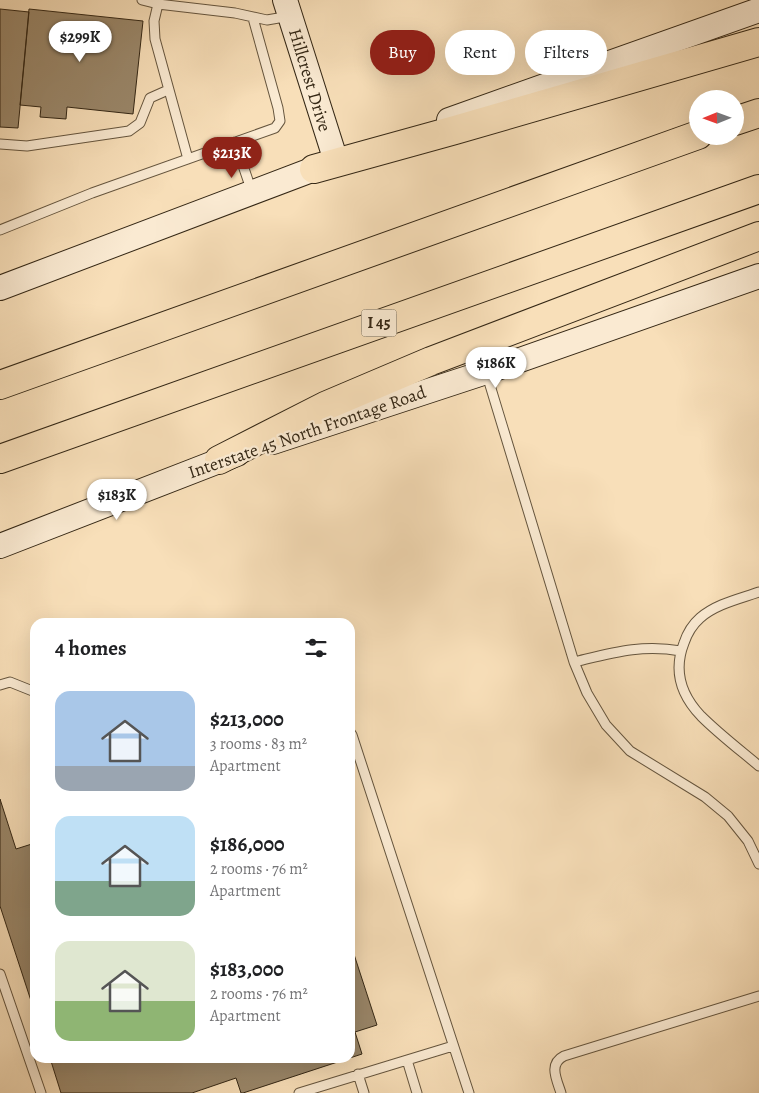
<!DOCTYPE html>
<html lang="en">
<head>
<meta charset="utf-8">
<style>
  :root { --surface:#fff; --page:#f6f6f6; --text:#202124; --muted:#757577; --accent:#8f2418 }
  body { margin:0; font-family:Alegreya,serif; background:var(--page); color:var(--text); height:100vh; display:flex; flex-direction:column; font-size:19px; white-space:nowrap }
  * { box-sizing:border-box; margin:0 }
  p { font-size:16px; color:var(--muted) }
  .icon { flex:none; width:28px; height:28px; fill:none; stroke:currentColor; stroke-width:2; stroke-linecap:round; stroke-linejoin:round }
  .map { position:relative; flex:1; overflow:hidden }
  .drawer { position:absolute; left:30px; top:618px; width:325px; height:445px; display:flex; flex-direction:column; background:var(--surface); border-radius:15px; box-shadow:0 5px 20px #0002 }
  .drawer>* { flex:none }
  .banner { position:absolute; left:370px; top:30px; width:314px; height:45px; display:flex; gap:10px }
  .needle { width:32px; rotate:269deg }
  .buttons { position:absolute; left:689px; top:90px; display:grid; gap:10px }
  .buttons a { display:grid; place-items:center; width:55px; height:55px; border-radius:50%; background:var(--surface); box-shadow:0 5px 20px #0002; font-size:25px }
  .price { position:absolute; translate:-50% -42px; padding:0 11px; border-radius:18px; background:#fff; color:#222; font-size:16px; line-height:32px; filter:drop-shadow(0 1px 2px #0008) }
  .price::after { content:''; position:absolute; left:50%; top:30px; width:15px; height:11px; margin-left:-8px; background:inherit; clip-path:polygon(0 0,100% 0,50% 100%) }
  .price.active { background:var(--accent); color:#fff }
  ul { padding:0; list-style:none }
  li { display:flex; align-items:center; gap:15px; height:125px; padding:0 25px }
  li span { display:grid; place-items:center; flex:none; width:140px; height:100px; border-radius:15px; color:#555 }
  li>.icon { margin-inline-start:auto }
  span .icon { width:60px; height:60px; fill:#fffc; stroke-width:1 }
  li b { font-size:21px }
  h2 { display:flex; justify-content:space-between; align-items:center; height:60px; padding:0 25px; font-size:21px }
  .tag { padding:0 18px; border-radius:22px; background:var(--surface); box-shadow:0 5px 20px #0002; font-size:18px; line-height:45px }
  .tag.active { background:var(--accent); color:#fff }
  .map>svg:first-child { display:block }
</style>
</head>
<body>
<div class="map">
<svg width="759" height="1093" viewBox="0 0 759 1093">
  <rect width="100%" height="100%" fill="#f8dfb9"/>
  <filter id="stains"><feTurbulence type="fractalNoise" baseFrequency=".004" numOctaves="4"/><feColorMatrix values="0 0 0 0 .2 0 0 0 0 .09 0 0 0 0 .02 0 0 0 .5 -.17"/></filter>
  <radialGradient id="worn" r=".72"><stop offset=".6" stop-color="#630" stop-opacity="0"/><stop offset="1" stop-color="#630" stop-opacity=".3"/></radialGradient>
  <path fill="#9a876a" stroke="#342715" d="M0,9L29,12L18,128L0,127Z
    M29,9L143,21L133,114L67,107L66,119L40,117L41,107L20,105Z
    M0,799L16,849L35,843V1013L0,906Z
    M350,942L377,1025L355,1032L362,1054L243,1093H241L236,1078L192,1093H61L50,1058H350Z"/>
  <g fill="none" stroke-linecap="round" stroke-linejoin="round">
    <defs>
      <path id="lane" d="M142,0L158,4L235,13L267,20L290,16
        M158,4L154,21L155,39L188,159
        M235,142L252,192
        M0,144L27,146L129,131L140,123L150,98L168,90
        M0,230L92,193L275,128L280,121L278,108L253,18
        M486,372L574,662L587,693L606,725L630,751L705,797L728,816L748,841L759,864
        M759,592C739,599 716,604 700,618C692,625 687,634 684,643C673,671 681,695 701,716C719,734 740,750 759,766
        M574,662C612,653 641,644 681,651
        M0,685L10,682L35,692
        M350,732L352,735L469,1093
        M0,974L41,1093
        M407,1060L417,1093
        M358,1074L364,1093
        M299,1093L453,1046
        M561,1093C557,1080 548,1064 564,1056L759,996"/>
      <path id="secondary" d="M285,0L336,161
        M449,120L759,10
        M0,288L330,163
        M273,442L486,372L759,276
        M0,546L237,454"/>
      <path id="highway" d="M735,121L759,113
        M314,169L455,130L759,42
        M0,385L698,135
        M0,459L759,189
        M219,460L325,406L431,361L759,236"/>
    </defs>
    <use href="#lane" stroke="#65553e" stroke-width="11"/>
    <use href="#secondary" stroke="#342715" stroke-width="26"/>
    <use href="#highway" stroke="#342715" stroke-width="30"/>
    <use href="#lane" stroke="#faead2" stroke-width="9"/>
    <use href="#secondary" stroke="#faead2" stroke-width="24"/>
    <use href="#highway" stroke="#f8dfb9" stroke-width="28"/>
  </g>
  <g text-anchor="middle" dominant-baseline="central" stroke-width="4.5" stroke-linejoin="round" paint-order="stroke">
    <rect fill="#faead2" stroke="#6f624e" stroke-width="1" x="361.5" y="309.5" width="35" height="27" rx="4"/>
    <g font-size="16" font-weight="bold" fill="#342715">
      <text x="379" y="323">I 45</text>
    </g>
    <g font-size="18" fill="#342715" stroke="#faead2">
      <text transform="translate(310 80) rotate(73)">Hillcrest Drive</text>
      <text transform="translate(307 432) rotate(-19)">Interstate 45 North Frontage Road</text>
    </g>
  </g>
  <rect width="100%" height="100%" filter="url(#stains)"/>
  <rect width="100%" height="100%" fill="url(#worn)"/>
</svg>
<div class="buttons">
<a><svg class="needle" viewBox="-14 -14 28 28"><path d="M0-13l5 13h-10z" fill="#e53935"/><path d="M0 13l5-13h-10z" fill="#757577"/></svg></a>
</div>
<b class="price" style="left:80px;top:63px">$299K</b>
<b class="price active" style="left:232px;top:179px">$213K</b>
<b class="price" style="left:496px;top:389px">$186K</b>
<b class="price" style="left:117px;top:521px">$183K</b>
<div class="banner">
<a class="tag active">Buy</a>
<a class="tag">Rent</a>
<a class="tag">Filters</a>
</div>
<section class="drawer">
<h2>4 homes<svg class="icon" aria-label="filters" viewBox="0 0 24 24"><path d="M4 7h16M4 17h16"/><circle cx="9" cy="7" r="2"/><circle cx="15" cy="17" r="2"/></svg></h2>
<ul>
<li><span style="background:linear-gradient(#a9c7e8 75%,#9aa5b1 0)"><svg class="icon" aria-label="home" viewBox="0 0 24 24"><path d="M3 11l9-7 9 7M6 9v11h12V9"/></svg></span><div><b>$213,000</b><p>3 rooms · 83 m²</p><p>Apartment</p></div></li>
<li><span style="background:linear-gradient(#bfe0f5 65%,#7fa58c 0)"><svg class="icon" aria-label="home" viewBox="0 0 24 24"><path d="M3 11l9-7 9 7M6 9v11h12V9"/></svg></span><div><b>$186,000</b><p>2 rooms · 76 m²</p><p>Apartment</p></div></li>
<li><span style="background:linear-gradient(#dfe7d0 60%,#8fb573 0)"><svg class="icon" aria-label="home" viewBox="0 0 24 24"><path d="M3 11l9-7 9 7M6 9v11h12V9"/></svg></span><div><b>$183,000</b><p>2 rooms · 76 m²</p><p>Apartment</p></div></li>
</ul>
</section>
</div>
</body>
</html>
